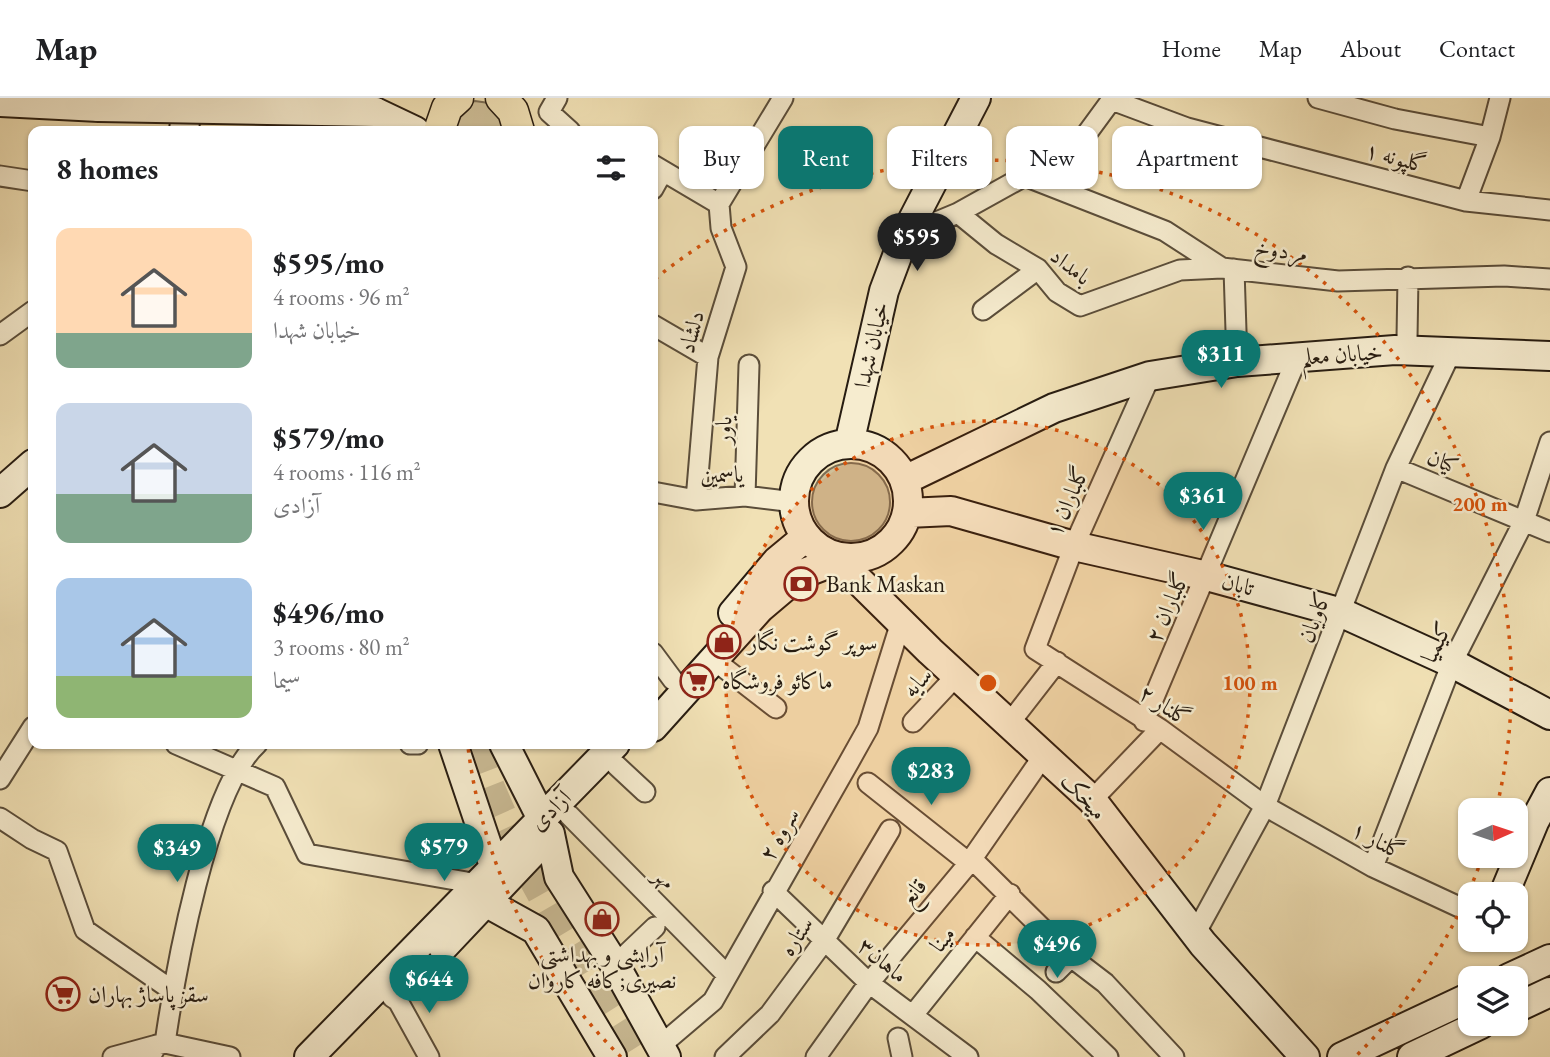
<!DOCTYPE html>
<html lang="en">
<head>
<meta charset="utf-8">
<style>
  :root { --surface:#fff; --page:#f6f6f6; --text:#202124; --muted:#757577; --line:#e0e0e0; --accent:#0f766e }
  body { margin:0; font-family:"EB Garamond",Amiri,serif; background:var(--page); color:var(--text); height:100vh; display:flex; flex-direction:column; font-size:26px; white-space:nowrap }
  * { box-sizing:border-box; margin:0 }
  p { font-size:23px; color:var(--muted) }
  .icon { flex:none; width:38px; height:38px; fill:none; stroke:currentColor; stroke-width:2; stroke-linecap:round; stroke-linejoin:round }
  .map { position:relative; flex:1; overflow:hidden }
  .sheet { position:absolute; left:28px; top:28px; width:630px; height:623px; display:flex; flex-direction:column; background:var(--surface); border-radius:14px; box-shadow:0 2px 5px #0004 }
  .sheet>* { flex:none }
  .top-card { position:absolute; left:679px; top:28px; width:665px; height:63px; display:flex; gap:14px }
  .needle { width:46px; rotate:87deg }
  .controls { position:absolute; left:1458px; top:700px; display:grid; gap:14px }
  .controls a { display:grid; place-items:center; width:70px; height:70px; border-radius:14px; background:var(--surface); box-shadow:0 2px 5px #0004; font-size:35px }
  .price { position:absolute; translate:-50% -60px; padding:0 16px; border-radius:24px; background:var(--accent); color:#fff; font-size:23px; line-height:46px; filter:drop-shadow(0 2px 4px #0008) }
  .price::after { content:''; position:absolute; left:50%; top:42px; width:21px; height:16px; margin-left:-10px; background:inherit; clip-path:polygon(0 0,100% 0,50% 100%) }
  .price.current { background:#222; color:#fff }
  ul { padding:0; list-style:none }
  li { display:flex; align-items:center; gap:21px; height:175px; padding:0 28px }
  li span { display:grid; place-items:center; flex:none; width:196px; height:140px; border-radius:14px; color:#555 }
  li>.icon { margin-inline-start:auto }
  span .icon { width:84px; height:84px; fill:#fffc; stroke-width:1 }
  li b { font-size:30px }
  h2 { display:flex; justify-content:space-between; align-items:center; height:84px; padding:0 28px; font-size:30px }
  .tag { padding:0 24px; border-radius:14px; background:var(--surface); box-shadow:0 2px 5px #0004; font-size:24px; line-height:63px }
  .tag.current { background:var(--accent); color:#fff }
  header { display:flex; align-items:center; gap:42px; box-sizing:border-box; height:98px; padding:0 35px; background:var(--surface); border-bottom:2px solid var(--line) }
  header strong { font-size:33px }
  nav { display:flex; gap:38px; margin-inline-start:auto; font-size:24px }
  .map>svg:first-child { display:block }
</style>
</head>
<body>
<header>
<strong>Map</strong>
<nav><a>Home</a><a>Map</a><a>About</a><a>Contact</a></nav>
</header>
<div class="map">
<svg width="1550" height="959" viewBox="0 0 1550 959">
  <rect width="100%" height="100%" fill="#f1e1b5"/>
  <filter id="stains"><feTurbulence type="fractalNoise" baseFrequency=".00286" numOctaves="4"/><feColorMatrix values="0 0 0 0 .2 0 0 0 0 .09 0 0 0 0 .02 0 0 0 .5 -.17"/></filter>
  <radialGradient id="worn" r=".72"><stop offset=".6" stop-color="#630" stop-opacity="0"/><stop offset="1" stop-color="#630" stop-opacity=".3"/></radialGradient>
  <path fill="#cfc099" stroke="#7b6e55" stroke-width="2" d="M475,3L496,6L512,33H450L466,6Z
    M812 404a39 39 0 1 1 78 0a39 39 0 1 1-78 0Z"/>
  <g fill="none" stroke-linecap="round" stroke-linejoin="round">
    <path stroke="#c9ba94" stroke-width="30" stroke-dasharray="30 15" stroke-linecap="butt" d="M474,646C511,759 579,858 642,959"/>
    <defs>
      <path id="street" d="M557,0L549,14L570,33
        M1318,0L1395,21L1490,39
        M1112,2L1187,30L1466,103L1550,112
        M653,67L719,106
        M0,78L33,83
        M1027,79L1165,133L1222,170L1338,183L1504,178L1550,181
        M653,91L663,73
        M1466,103L1490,39L1500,0
        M958,115L1077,49L1113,0
        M905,137L958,115L996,146L1038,171L1057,194L1080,208L1180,172L1222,170
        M1234,171L1237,264
        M983,212L1038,171
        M653,227L708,259
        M0,237L33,213
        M1407,240L1408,179
        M1150,278L1074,448L1035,551L1160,631L1265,708L1373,769L1470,814
        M1396,370L1550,434
        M653,394L696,402L745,398L794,404
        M745,398L749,267
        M696,402L708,259L736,169L721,130L719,106L783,0
        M653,555L673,582
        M714,562L776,610
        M1144,623L1297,260
        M913,624L957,577
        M1008,627L1057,564
        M176,646L275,689L307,756L478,786
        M410,646H418
        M616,667L645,694
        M0,681L33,629
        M868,685L969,765
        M1092,702L1160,631
        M569,717L727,877
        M0,720L32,741L57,753L85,832L173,893
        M972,761L1071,859L1105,885L1174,959
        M1373,769L1452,565L1524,423L1550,344
        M773,793L869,885L968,959
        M1195,836L1265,708L1396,370L1452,252
        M975,839L1038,892L1108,959
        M615,867L655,829
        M1056,874L1071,859
        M392,899L398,903L429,959
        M913,917L1010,796
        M898,940L902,959
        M165,945L230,959
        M660,948L713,903L849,664L868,630L901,524
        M113,959L157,947
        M150,959L157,947L165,945C175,876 207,692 257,646
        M725,959L770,916L824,843L890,732
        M816,959L869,885L969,765L1044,657"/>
      <path id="secondary" d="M0,4L99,9
        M375,14L415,33
        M184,33L186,13
        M794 403a57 57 0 1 1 114 0a57 57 0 1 1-114 0Z
        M849,346L884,193L905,137L976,0
        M905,382L1054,310L1150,278L1237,264L1395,252L1550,258
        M0,395L33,366
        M907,415L951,413L1074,448L1207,478L1342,515L1452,565L1550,617
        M733,515L777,463L806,439
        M653,629L760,510L799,477L838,462L930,553L1092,702L1203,846L1305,959
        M453,646L494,768
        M504,646L541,719
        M550,736L559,779L615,867L666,959
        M1504,796L1534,724L1550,694
        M487,805L536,832L612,959
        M443,849L550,736
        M1509,880L1550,861
        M1516,910L1550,894
        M309,959L615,646
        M1342,959L1470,899
        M1412,959L1481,926"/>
      <path id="primary" d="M501,0L513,13L519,33
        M439,33L447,10L458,0"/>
    </defs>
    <use href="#street" stroke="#5a4d3a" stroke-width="23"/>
    <use href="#secondary" stroke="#271c11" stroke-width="32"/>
    <use href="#primary" stroke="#271c11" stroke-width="33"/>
    <use href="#street" stroke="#f6eccf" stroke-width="19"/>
    <use href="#secondary" stroke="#f6eccf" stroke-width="28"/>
    <use href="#primary" stroke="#f1e1b5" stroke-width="30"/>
    <defs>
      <path id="secondary-bridge" d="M99,9L375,14"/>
    </defs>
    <use href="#secondary-bridge" stroke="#271c11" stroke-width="32" stroke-linecap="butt"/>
    <use href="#secondary-bridge" stroke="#f6eccf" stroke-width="28"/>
  </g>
  <circle cx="988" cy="585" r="262" fill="#d5530c" fill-opacity=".12"/>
  <g fill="none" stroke="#d5530c" stroke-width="3.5" stroke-dasharray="3.5 7">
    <circle cx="988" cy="585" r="262"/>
    <path d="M1482 760A524 524 0 0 1 1355 959M621 959A524 524 0 0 1 468 649M655 181A524 524 0 0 1 1496 712"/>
  </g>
  <defs>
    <symbol id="bank-ring" viewBox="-11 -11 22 22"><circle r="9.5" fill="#f6eccf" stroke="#8f2418" stroke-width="1.5"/><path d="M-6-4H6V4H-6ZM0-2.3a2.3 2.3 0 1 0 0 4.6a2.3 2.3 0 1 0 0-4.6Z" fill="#8f2418"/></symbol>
    <symbol id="shop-ring" viewBox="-11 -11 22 22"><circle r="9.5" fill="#f6eccf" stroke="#8f2418" stroke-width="1.5"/><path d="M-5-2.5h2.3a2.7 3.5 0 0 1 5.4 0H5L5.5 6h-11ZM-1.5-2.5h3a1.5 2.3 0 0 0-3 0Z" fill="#8f2418"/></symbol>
    <symbol id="supermarket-ring" viewBox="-11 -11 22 22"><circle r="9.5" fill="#f6eccf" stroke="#8f2418" stroke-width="1.5"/><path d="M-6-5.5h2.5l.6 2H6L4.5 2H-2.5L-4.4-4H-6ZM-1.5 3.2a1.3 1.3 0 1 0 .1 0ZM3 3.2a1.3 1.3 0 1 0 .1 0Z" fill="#8f2418"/></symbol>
  </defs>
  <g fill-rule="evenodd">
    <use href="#bank-ring" x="782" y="467" width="38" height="38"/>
    <use href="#shop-ring" x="705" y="525" width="38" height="38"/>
    <use href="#supermarket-ring" x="678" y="564" width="38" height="38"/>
    <use href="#shop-ring" x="583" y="802" width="38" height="38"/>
    <use href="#supermarket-ring" x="44" y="877" width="38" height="38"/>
  </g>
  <g text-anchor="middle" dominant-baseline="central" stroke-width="5" stroke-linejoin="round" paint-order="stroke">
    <g font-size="23" fill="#271c11" stroke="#f6eccf">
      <text transform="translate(1396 59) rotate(15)">گلپونه ۱</text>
      <text transform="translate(1281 152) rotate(7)">مردوخ</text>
      <text transform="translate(1071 168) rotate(38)">بامداد</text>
      <text transform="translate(691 234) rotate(-75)">دلشاد</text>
      <text transform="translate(871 247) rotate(-77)">خیابان شهدا</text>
      <text transform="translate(1342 256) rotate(-4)">خیابان معلم</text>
      <text transform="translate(723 332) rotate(-88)">یاور</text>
      <text transform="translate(1443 363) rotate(22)">کیان</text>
      <text transform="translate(722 376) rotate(-1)">یاسمین</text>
      <text transform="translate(1067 403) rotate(-66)">گلباران ۱</text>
      <text transform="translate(1238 486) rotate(15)">تابان</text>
      <text transform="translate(1167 509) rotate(-66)">گلباران ۲</text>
      <text transform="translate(1314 519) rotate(-69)">کاویان</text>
      <text transform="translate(1436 544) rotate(-65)">کیمیا</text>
      <text transform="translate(917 584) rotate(-47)">سایه</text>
      <text transform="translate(1165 607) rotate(33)">گلنار ۲</text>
      <text transform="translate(1084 698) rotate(47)">میخک</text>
      <text transform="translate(550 712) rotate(-44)">آزادی</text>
      <text transform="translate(779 736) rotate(-60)">سروه ۲</text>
      <text transform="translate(1378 742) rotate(28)">گلنار ۱</text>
      <text transform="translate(665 780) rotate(45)">مهر</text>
      <text transform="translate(913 794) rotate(-50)">قانع</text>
      <text transform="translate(796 838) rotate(-56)">ستاره</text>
      <text transform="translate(942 841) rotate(-52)">مینا</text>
      <text transform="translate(883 862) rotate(40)">ماهان۳</text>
    </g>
    <g font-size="23" fill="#271c11" stroke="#f6eccf" text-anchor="start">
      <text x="826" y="486">Bank Maskan</text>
      <text x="748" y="544">سوپر گوشت نگار</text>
      <text x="722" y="583">ماکائو فروشگاه</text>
      <text x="602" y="856" text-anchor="middle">آرایشی و بهداشتی<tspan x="602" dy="26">نصیری;کافه کاروان</tspan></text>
      <text x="88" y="896">سقز پاساژ بهاران</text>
    </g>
  </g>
  <circle cx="988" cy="585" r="10" fill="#d5530c" stroke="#f6eccf" stroke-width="3.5"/>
  <g font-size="21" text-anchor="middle" font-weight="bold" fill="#d5530c" stroke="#f6eccf" stroke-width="5" stroke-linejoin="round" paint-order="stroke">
    <text x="1480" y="413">200 m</text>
    <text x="1250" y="592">100 m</text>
  </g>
  <rect width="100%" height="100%" filter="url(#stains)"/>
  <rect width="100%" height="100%" fill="url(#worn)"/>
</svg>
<div class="controls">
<a><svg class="needle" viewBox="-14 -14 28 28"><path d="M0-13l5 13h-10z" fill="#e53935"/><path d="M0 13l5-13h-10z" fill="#757577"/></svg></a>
<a><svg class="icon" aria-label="locate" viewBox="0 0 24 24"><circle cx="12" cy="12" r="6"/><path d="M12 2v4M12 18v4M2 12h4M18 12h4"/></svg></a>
<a><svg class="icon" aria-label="layers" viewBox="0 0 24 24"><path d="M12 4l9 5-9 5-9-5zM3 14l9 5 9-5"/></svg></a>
</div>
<b class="price current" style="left:917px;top:175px">$595</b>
<b class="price" style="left:1221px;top:292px">$311</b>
<b class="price" style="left:1203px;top:434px">$361</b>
<b class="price" style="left:931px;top:709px">$283</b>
<b class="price" style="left:444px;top:785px">$579</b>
<b class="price" style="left:177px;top:786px">$349</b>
<b class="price" style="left:1057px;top:882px">$496</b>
<b class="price" style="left:429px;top:917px">$644</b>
<div class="top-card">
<a class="tag">Buy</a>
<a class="tag current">Rent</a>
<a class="tag">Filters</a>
<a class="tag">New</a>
<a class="tag">Apartment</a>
</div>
<section class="sheet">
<h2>8 homes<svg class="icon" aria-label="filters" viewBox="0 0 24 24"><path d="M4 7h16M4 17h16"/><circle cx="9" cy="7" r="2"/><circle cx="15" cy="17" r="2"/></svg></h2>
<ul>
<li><span style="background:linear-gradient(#ffd9b3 75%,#7fa58c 0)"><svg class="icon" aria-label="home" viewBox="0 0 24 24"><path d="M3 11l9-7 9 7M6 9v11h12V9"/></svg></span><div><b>$595/mo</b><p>4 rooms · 96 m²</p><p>خیابان شهدا</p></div></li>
<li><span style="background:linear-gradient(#c9d6e8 65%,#7fa58c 0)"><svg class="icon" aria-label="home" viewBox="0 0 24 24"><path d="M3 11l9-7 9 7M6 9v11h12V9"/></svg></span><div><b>$579/mo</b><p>4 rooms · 116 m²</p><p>آزادی</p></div></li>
<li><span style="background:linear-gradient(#a9c7e8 70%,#8fb573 0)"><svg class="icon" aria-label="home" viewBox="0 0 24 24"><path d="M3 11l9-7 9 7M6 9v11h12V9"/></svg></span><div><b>$496/mo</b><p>3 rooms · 80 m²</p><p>سیما</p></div></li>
</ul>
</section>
</div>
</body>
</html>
